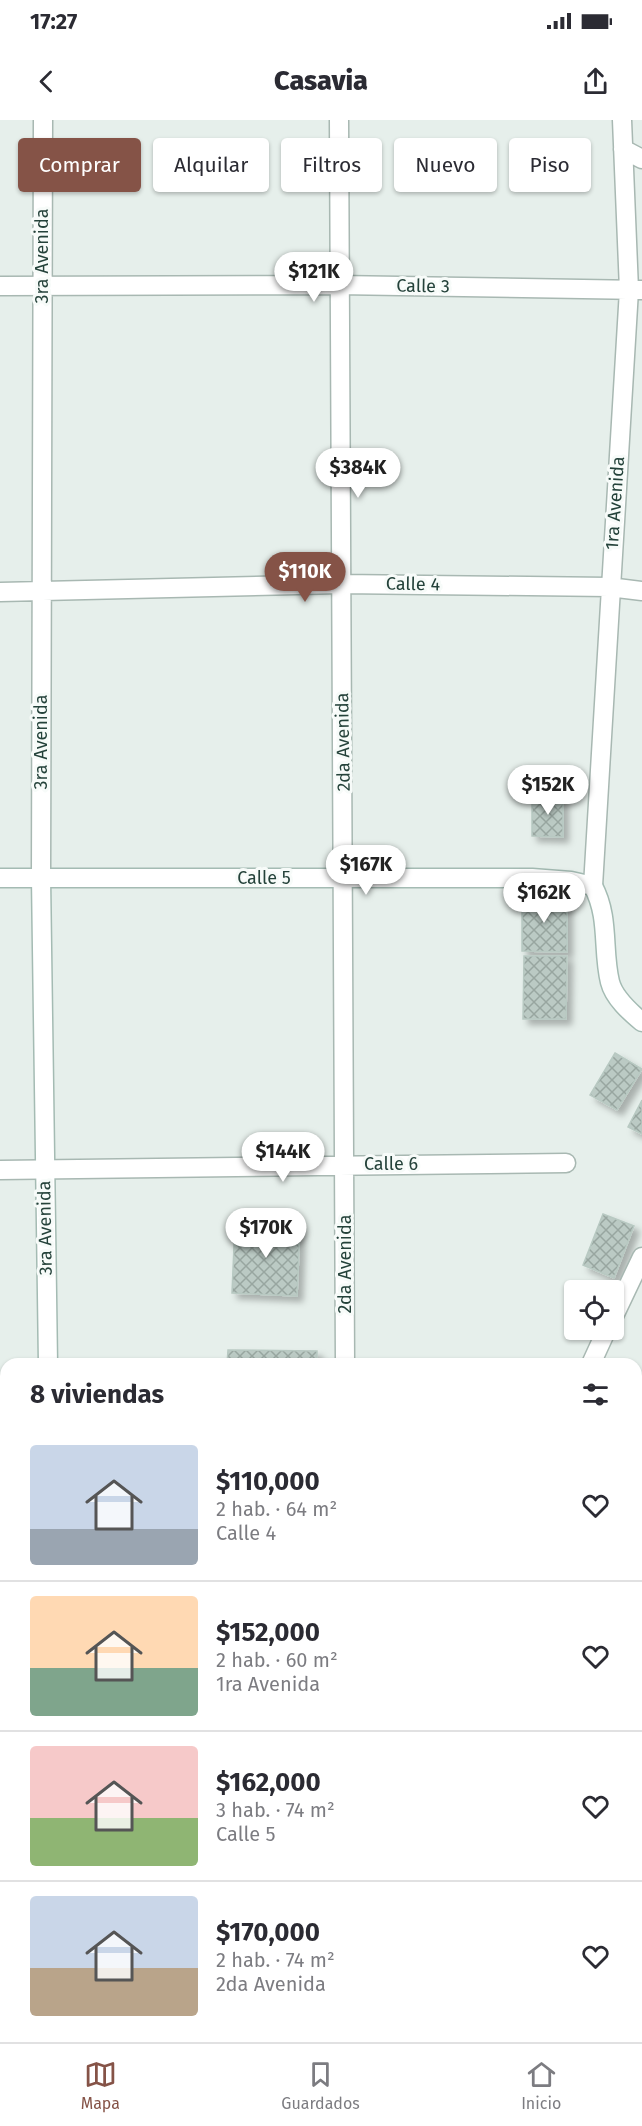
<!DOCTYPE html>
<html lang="es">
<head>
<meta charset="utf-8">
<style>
  :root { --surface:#fff; --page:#f2f2f3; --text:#2b2b33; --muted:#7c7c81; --line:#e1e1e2; --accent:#855347 }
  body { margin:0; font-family:"Fira Sans",sans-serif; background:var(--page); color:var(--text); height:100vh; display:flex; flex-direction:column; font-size:22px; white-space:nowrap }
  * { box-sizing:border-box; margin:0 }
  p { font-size:20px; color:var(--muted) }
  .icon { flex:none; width:33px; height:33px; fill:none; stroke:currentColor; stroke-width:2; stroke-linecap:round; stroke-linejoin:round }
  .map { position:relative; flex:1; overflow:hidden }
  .details { position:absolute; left:0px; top:1238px; width:642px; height:686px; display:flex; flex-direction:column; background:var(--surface); border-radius:18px 18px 0 0; box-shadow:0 2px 4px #0004 }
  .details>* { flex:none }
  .guide { position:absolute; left:18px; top:18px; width:606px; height:54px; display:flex; gap:12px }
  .fabs { position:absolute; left:564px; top:1160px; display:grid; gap:12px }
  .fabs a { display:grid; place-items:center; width:60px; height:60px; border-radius:6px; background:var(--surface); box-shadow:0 2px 4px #0004; font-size:30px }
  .price { position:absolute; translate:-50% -51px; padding:0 14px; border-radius:21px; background:#fff; color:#222; font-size:20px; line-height:39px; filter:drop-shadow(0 2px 3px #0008) }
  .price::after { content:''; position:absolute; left:50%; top:36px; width:18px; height:14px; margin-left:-9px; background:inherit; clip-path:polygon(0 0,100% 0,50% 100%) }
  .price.current { background:var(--accent); color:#fff }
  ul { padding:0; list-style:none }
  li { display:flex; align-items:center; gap:18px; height:150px; padding:0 30px }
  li+li { border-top:2px solid var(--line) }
  li span { display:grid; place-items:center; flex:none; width:168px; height:120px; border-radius:6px; color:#555 }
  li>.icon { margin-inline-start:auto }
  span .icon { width:72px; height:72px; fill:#fffc; stroke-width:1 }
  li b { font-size:26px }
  h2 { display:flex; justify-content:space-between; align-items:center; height:72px; padding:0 30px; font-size:26px }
  .pill { padding:0 21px; border-radius:6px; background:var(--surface); box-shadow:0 2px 4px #0004; font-size:21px; line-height:54px }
  .pill.current { background:var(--accent); color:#fff }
  .status { display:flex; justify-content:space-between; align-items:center; height:42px; padding:0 30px; background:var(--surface); direction:ltr }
  .status svg { height:16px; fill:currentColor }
  header { display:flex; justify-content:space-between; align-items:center; height:78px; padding:0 30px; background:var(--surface); font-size:27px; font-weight:800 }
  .menu { display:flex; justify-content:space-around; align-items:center; height:84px; border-top:2px solid var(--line); background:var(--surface); font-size:16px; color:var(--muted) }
  .menu a { display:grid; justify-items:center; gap:3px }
  .menu .current { color:var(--accent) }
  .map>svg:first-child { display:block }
</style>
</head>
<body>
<div class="status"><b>17:27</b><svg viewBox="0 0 49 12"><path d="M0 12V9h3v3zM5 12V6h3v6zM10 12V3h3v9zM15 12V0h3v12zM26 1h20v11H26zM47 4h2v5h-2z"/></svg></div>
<header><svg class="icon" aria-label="back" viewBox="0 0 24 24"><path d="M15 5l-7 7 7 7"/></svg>Casavia<svg class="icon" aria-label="share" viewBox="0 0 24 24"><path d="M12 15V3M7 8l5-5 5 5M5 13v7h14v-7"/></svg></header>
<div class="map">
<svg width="642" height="1922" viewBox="0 0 642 1922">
  <defs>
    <pattern id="building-cross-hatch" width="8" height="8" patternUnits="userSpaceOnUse" patternTransform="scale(1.5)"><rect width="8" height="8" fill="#bbcac4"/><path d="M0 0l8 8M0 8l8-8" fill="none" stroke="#98a6a0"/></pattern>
    <filter id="shadow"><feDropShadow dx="5.5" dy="5.5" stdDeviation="3" flood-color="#0004"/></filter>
  </defs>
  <rect width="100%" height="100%" fill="#e6efeb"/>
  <path fill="url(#building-cross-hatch)" stroke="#b8c9c2" stroke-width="1.5" filter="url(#shadow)" d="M532,675H563V717L532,716Z
    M522,776L567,777V832L522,831Z
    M524,836H567L566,899H523Z
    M615,933L642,949L617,990L590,975Z
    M642,980V1014L628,1007Z
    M603,1094L634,1106L614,1158L583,1145Z
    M235,1102L300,1105L297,1176L232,1173Z
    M228,1230L317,1231V1244H227Z"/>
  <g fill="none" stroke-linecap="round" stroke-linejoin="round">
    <defs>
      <path id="street" d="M339,0L345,1244
        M623,29L642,39
        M0,166L338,165L642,170
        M0,472L341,464L609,467L642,471
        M41,758L43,0
        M593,766L629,170L622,0
        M0,1050L566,1043
        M614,1196L642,1137
        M591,1244L607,1209
        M0,1348H6
        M636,1355L642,1357
        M0,1637H6
        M636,1794L642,1797
        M348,1917V1922
        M553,1922L554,1917"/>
      <path id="secondary" d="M0,758H532L571,761L593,766C610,798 602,830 610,862C614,878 630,892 642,902
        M41,758L48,1244
        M54,1922V1917"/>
    </defs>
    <use href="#street" stroke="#a8b8b2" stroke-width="21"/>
    <use href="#secondary" stroke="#a4bbb3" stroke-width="21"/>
    <use href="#street" stroke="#fff" stroke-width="18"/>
    <use href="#secondary" stroke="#fff" stroke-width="18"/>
  </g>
  <g text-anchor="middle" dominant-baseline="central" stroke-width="6" stroke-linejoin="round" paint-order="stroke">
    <g font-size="18" fill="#24423a" stroke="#f7fbf9">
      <text transform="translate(42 136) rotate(-90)">3ra Avenida</text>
      <text transform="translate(423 166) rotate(1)">Calle 3</text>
      <text transform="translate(615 383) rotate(-86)">1ra Avenida</text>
      <text transform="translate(413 464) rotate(1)">Calle 4</text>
      <text transform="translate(41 622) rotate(-90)">3ra Avenida</text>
      <text transform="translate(343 622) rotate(-91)">2da Avenida</text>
      <text x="264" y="758">Calle 5</text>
      <text x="391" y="1044">Calle 6</text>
      <text transform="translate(45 1108) rotate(-91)">3ra Avenida</text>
      <text transform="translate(345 1144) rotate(-90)">2da Avenida</text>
    </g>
  </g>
</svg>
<div class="fabs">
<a><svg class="icon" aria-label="locate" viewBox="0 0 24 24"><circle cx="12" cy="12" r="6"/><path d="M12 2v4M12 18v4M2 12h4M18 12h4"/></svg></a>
</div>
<b class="price" style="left:314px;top:183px">$121K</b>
<b class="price" style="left:358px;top:379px">$384K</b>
<b class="price current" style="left:305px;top:483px">$110K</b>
<b class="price" style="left:548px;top:696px">$152K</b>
<b class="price" style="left:366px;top:776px">$167K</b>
<b class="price" style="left:544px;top:804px">$162K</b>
<b class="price" style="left:283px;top:1063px">$144K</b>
<b class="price" style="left:266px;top:1139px">$170K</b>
<div class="guide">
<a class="pill current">Comprar</a>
<a class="pill">Alquilar</a>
<a class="pill">Filtros</a>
<a class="pill">Nuevo</a>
<a class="pill">Piso</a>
</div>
<section class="details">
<h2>8 viviendas<svg class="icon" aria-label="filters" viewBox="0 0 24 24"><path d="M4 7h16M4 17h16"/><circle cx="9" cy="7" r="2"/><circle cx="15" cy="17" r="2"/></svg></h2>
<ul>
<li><span style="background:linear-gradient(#c9d6e8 70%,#9aa5b1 0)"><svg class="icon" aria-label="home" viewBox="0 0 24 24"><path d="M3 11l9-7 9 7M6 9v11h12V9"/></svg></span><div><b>$110,000</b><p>2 hab. · 64 m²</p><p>Calle 4</p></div><svg class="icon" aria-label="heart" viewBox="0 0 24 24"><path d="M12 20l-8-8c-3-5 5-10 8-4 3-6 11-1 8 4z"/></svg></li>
<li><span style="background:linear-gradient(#ffd9b3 60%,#7fa58c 0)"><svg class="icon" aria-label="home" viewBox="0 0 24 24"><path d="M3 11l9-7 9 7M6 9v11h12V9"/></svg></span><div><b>$152,000</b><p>2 hab. · 60 m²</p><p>1ra Avenida</p></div><svg class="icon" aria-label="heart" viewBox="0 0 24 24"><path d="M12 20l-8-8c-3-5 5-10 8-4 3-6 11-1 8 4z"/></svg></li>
<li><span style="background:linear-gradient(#f6c9c9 60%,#8fb573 0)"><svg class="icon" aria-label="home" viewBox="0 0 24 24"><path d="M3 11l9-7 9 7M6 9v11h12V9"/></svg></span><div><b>$162,000</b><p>3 hab. · 74 m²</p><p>Calle 5</p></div><svg class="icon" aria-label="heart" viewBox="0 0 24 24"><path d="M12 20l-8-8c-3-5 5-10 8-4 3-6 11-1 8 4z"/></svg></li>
<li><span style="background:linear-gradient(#c9d6e8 60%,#b9a48a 0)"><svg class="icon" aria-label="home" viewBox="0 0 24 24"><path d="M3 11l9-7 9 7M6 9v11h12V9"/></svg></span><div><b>$170,000</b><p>2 hab. · 74 m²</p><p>2da Avenida</p></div><svg class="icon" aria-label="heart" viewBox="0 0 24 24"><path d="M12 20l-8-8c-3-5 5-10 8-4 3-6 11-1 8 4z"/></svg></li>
</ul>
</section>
</div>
<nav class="menu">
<a class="current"><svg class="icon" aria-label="map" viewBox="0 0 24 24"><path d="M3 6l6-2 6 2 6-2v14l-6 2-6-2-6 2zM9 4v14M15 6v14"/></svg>Mapa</a>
<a><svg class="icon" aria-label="saved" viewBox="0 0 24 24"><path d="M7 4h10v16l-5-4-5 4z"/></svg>Guardados</a>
<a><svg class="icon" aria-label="home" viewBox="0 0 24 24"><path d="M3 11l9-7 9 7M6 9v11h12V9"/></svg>Inicio</a>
</nav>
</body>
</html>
